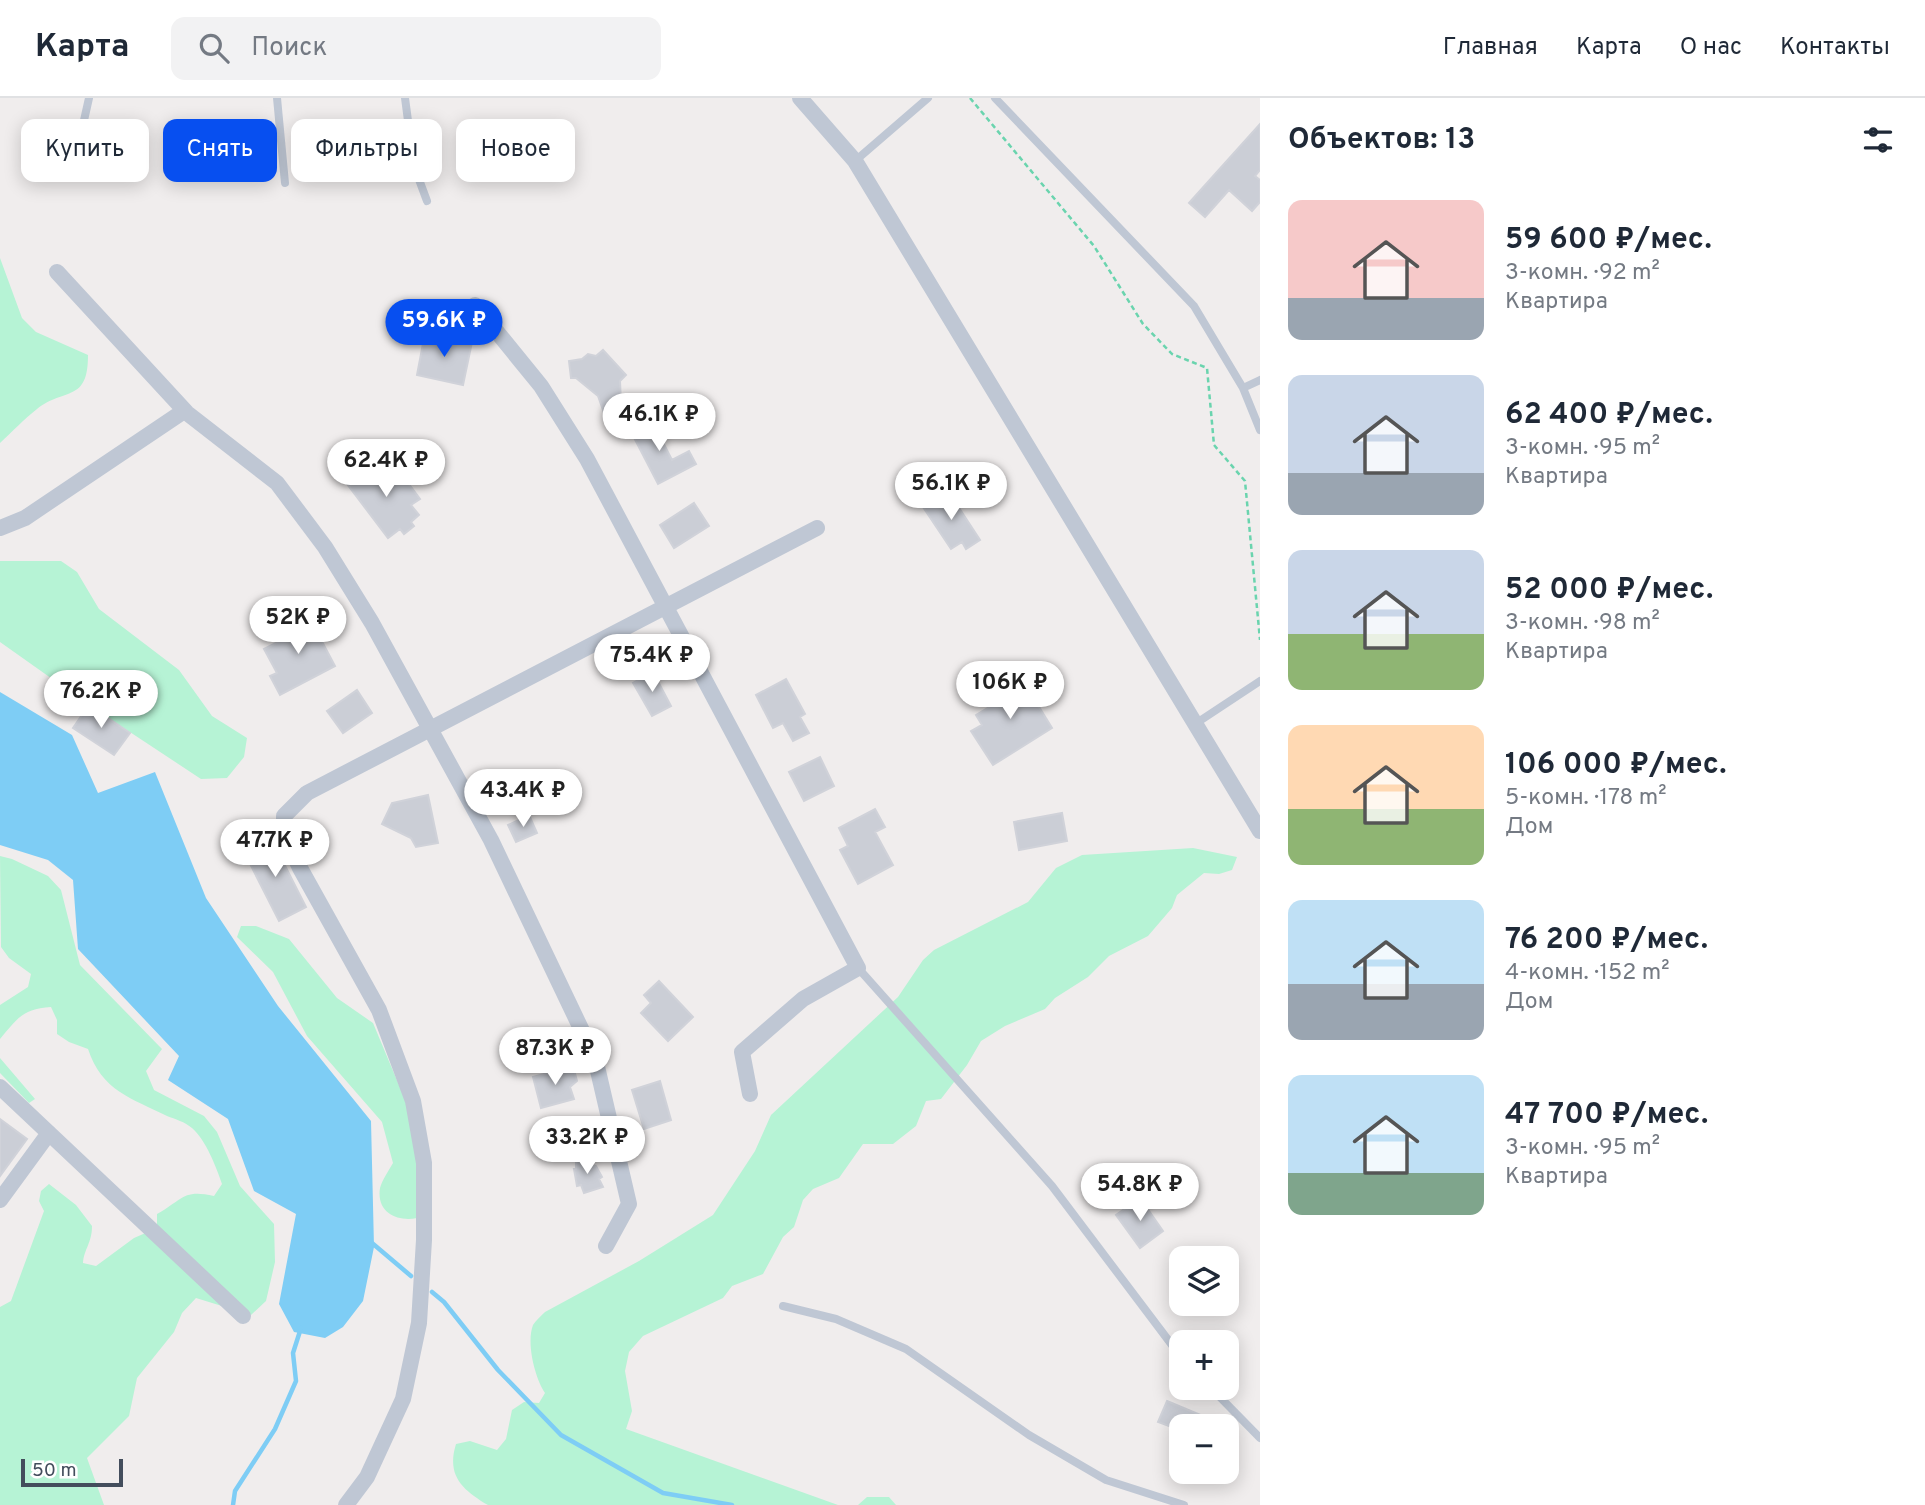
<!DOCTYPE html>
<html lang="ru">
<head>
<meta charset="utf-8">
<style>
  :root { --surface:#fff; --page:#f2f2f3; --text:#1f2937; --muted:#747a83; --line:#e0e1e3; --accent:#074ff0 }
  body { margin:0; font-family:Overpass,sans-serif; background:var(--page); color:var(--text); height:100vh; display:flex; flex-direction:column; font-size:26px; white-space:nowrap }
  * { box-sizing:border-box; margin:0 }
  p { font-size:23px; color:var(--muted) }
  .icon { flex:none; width:38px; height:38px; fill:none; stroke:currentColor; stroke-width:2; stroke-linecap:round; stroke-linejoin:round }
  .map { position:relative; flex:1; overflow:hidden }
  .details { display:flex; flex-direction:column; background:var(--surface); width:665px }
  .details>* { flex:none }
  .banner { position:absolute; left:21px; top:21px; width:665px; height:63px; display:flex; gap:14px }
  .fabs { position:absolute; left:1169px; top:1148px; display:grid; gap:14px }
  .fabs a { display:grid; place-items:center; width:70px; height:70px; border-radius:14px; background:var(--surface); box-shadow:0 4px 18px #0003; font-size:35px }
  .scale { position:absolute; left:21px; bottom:18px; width:102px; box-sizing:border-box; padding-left:7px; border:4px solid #434d5c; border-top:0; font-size:19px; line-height:24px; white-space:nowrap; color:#434d5c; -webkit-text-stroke:5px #fff; paint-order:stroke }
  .price { position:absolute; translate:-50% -60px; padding:0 16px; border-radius:24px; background:#fff; color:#222; font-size:23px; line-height:46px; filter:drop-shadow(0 2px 4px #0008) }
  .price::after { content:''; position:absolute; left:50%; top:42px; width:21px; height:16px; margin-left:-10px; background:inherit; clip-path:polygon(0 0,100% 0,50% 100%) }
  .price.active { background:var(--accent); color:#fff }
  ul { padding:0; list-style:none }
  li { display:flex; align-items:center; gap:21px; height:175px; padding:0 28px }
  li span { display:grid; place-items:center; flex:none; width:196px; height:140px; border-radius:14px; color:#555 }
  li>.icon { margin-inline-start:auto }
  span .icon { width:84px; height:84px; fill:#fffc; stroke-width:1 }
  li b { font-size:30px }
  h2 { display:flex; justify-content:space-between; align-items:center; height:84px; padding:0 28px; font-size:30px }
  .pill { padding:0 24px; border-radius:14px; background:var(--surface); box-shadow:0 4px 18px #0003; font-size:24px; line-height:63px }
  .pill.active { background:var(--accent); color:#fff }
  header { display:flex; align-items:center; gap:42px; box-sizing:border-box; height:98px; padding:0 35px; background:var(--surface); border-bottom:2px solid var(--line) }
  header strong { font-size:33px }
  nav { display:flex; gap:38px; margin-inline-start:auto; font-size:24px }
  .search { width:490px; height:63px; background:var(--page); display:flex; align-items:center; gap:18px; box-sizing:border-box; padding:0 24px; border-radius:14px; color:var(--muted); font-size:26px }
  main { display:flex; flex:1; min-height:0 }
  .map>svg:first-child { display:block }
</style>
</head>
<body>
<header>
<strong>Карта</strong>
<div class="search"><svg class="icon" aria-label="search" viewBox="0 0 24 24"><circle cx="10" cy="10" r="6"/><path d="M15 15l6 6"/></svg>Поиск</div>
<nav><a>Главная</a><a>Карта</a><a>О нас</a><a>Контакты</a></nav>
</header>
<main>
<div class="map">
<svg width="1260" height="1407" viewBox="0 0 1260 1407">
  <rect width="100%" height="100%" fill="#f0eded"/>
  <path fill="#b6f3d5" d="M0,160L22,220L36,234L88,257C88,305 65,289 37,311C24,321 12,334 0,345Z
    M0,463H61L77,474L99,511L179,572L212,618L247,640L244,659L227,680L201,681L89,607L0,544Z
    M1193,750L1237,759L1232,772L1219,776L1204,775L1177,797L1172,810L1148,838L1109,858L1088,879L1055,900L1045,911L1005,928L981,943L967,967L941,1001L926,1003L916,1028L893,1046H863L839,1080L813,1091L803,1102L794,1129L783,1139L763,1176L732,1188L723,1200L643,1238L629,1254L625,1273L632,1313L626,1331L838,1407H488C463,1392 446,1378 456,1346L470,1343L497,1352L506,1341L512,1312L524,1304L539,1305L545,1295C535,1280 526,1245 533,1227C536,1222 541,1218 545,1214L639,1163L713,1117L755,1053L771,1017L898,899L923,862L934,852L1028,804L1056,770L1082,757Z
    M0,758L12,761L48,778L61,792L80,867L162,951L146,973L154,992L204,1018L217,1034L240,1088L274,1126L275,1164L266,1203L251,1217L196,1200L182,1215L174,1234L137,1280L129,1318L87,1360L104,1407H0V1209L11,1203L44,1113L39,1103L41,1093L49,1086L76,1107L92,1128C92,1145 84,1151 83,1165L96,1168L134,1140L157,1130V1116C183,1102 182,1091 214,1098L222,1086C216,1069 206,1042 192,1030C185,1024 175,1021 167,1018C131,1000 102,993 88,951L69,944L57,936V922L51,909C22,911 17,921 0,941V907L28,889L31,876L9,860L1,849Z
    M241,828H256L289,841L337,900L373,925L414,1023L423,1094L417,1120C398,1124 376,1115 380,1090C382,1082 389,1072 393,1065L382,1024L307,938L273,874L237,839Z
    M0,960L35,1001L29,1005L0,975Z
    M867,1399H889L896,1407H858Z"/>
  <path fill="#7ecdf5" d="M0,594L72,637L98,695L155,674L206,800L278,908L371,1023L374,1149L363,1203L343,1229L325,1240L294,1234L279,1206L296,1116L254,1093L228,1021L168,982L179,958L78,851L73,782L48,762L0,747Z"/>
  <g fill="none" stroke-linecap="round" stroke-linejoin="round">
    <path stroke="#7ecdf5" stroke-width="4.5" d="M372,1145L411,1178
      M432,1194L444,1204L498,1272L561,1337L663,1395L732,1407
      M233,1407L235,1393L275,1331L296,1283L293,1255L301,1230"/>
  </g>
  <path fill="#cbced6" stroke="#d0d2d9" stroke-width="2" d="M1260,26V72L1255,78L1260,82V104L1252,113L1229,92L1205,119L1189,105Z
    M425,235L472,244L463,287L417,277Z
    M603,252L626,277L620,283L621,305L604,315L598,298L576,280H571L569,263L582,261L588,256L596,258Z
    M651,321L672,362L689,353L696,366L658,386L630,332Z
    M374,365L385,379L397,370L420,401L411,407L419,417L411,424L414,428L404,436L400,431L388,440L347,386Z
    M948,393L980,442L966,451L962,444L951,451L923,409Z
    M694,405L709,428L674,450L660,427Z
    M309,519L335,568L280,597L270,578L277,575L264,551L278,544L274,538Z
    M653,574L671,608L652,618L633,585Z
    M1020,578L1052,630L993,667L971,633L982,627L976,617L989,609L984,601Z
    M786,581L805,616L800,619L809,635L793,643L783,625L773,630L756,597Z
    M357,592L372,615L343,635L327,613Z
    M89,607L130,635L114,657L73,630Z
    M820,659L834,688L804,703L789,674Z
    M428,697L438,745L416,749L411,740L382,726L392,705Z
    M875,711L885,729L875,734L893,767L858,786L840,752L848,748L839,730Z
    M1062,715L1067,743L1019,752L1014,724Z
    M529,717L537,735L516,744L508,727Z
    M271,740L306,809L279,823L244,754Z
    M659,883L693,919L668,943L641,915L651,905L644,897Z
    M573,968L577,983L570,989L574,1001L541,1010L533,979Z
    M660,983L671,1022L644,1031L632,992Z
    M0,1021L27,1041L0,1078Z
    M585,1060L589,1066L596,1068L602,1079L599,1081L603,1089L584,1095L581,1087L577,1088L574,1071H576V1062Z
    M1140,1100L1163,1133L1140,1150L1116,1117Z
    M1167,1303L1203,1318L1198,1328H1178L1171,1325L1169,1328L1158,1324Z"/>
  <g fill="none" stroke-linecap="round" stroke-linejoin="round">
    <path stroke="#6ad4ae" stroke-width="2.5" stroke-dasharray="5 3.5" stroke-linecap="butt" d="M970,0L1094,148L1143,226L1172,256L1207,270L1214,347L1245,383L1260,542"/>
    <path stroke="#bfc7d4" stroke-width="8" d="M277,0L285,85
      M405,0L414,68L427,103
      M995,0L1194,208L1243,290
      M78,49L89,0
      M855,63L928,0
      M1260,282L1243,290L1260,332
      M1195,626L1260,583
      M858,870L1052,1088L1181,1259
      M783,1208L836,1221L906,1251L1029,1337L1106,1382L1184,1407
      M1211,1290L1260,1340"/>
    <path stroke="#bfc7d4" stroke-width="16" d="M800,0L855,63L1260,733
      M57,174L187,315L277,385L325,449L372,525L491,742L595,960L629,1106L606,1148
      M475,207L541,288L587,361L858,870L803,901L742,954L750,996
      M0,430L25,420L184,313
      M0,989L243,1218
      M0,1102L49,1035
      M346,1407L367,1379L403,1301L419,1225L424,1142V1065L413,1003L379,912L300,770L284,736V718L307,695L817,430"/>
  </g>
</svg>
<div class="fabs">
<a><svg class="icon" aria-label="layers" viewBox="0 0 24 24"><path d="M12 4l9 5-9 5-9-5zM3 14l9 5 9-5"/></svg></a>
<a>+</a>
<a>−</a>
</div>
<div class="scale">50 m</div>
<b class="price active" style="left:444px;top:261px">59.6K ₽</b>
<b class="price" style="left:659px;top:355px">46.1K ₽</b>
<b class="price" style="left:386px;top:401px">62.4K ₽</b>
<b class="price" style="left:951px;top:424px">56.1K ₽</b>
<b class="price" style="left:298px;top:558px">52K ₽</b>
<b class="price" style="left:652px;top:596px">75.4K ₽</b>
<b class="price" style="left:1010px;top:623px">106K ₽</b>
<b class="price" style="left:101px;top:632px">76.2K ₽</b>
<b class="price" style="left:523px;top:731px">43.4K ₽</b>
<b class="price" style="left:275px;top:781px">47.7K ₽</b>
<b class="price" style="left:555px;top:989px">87.3K ₽</b>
<b class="price" style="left:587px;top:1078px">33.2K ₽</b>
<b class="price" style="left:1140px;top:1125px">54.8K ₽</b>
<div class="banner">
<a class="pill">Купить</a>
<a class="pill active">Снять</a>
<a class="pill">Фильтры</a>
<a class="pill">Новое</a>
</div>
</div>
<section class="details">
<h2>Объектов: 13<svg class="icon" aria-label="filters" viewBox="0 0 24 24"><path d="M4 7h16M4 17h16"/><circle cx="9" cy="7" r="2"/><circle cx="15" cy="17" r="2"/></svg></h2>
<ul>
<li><span style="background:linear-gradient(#f6c9c9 70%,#9aa5b1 0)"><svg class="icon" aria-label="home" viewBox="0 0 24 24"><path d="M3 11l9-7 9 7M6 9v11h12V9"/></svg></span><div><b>59 600 ₽/мес.</b><p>3-комн. · 92 m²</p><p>Квартира</p></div></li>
<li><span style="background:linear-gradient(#c9d6e8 70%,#9aa5b1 0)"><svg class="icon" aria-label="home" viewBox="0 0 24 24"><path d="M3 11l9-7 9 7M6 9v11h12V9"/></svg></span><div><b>62 400 ₽/мес.</b><p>3-комн. · 95 m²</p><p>Квартира</p></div></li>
<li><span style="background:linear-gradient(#c9d6e8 60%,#8fb573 0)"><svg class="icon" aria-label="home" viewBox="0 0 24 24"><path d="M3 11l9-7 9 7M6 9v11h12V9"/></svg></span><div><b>52 000 ₽/мес.</b><p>3-комн. · 98 m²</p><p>Квартира</p></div></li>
<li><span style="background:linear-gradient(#ffd9b3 60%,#8fb573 0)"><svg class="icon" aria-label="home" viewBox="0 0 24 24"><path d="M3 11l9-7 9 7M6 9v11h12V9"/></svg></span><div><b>106 000 ₽/мес.</b><p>5-комн. · 178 m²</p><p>Дом</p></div></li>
<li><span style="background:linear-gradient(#bfe0f5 60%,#9aa5b1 0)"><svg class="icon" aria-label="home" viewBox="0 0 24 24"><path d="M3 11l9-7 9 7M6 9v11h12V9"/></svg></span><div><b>76 200 ₽/мес.</b><p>4-комн. · 152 m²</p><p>Дом</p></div></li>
<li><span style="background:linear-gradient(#bfe0f5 70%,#7fa58c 0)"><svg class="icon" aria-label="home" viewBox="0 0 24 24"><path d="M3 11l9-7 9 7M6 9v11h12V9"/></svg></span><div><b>47 700 ₽/мес.</b><p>3-комн. · 95 m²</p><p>Квартира</p></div></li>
</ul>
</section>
</main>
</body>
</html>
